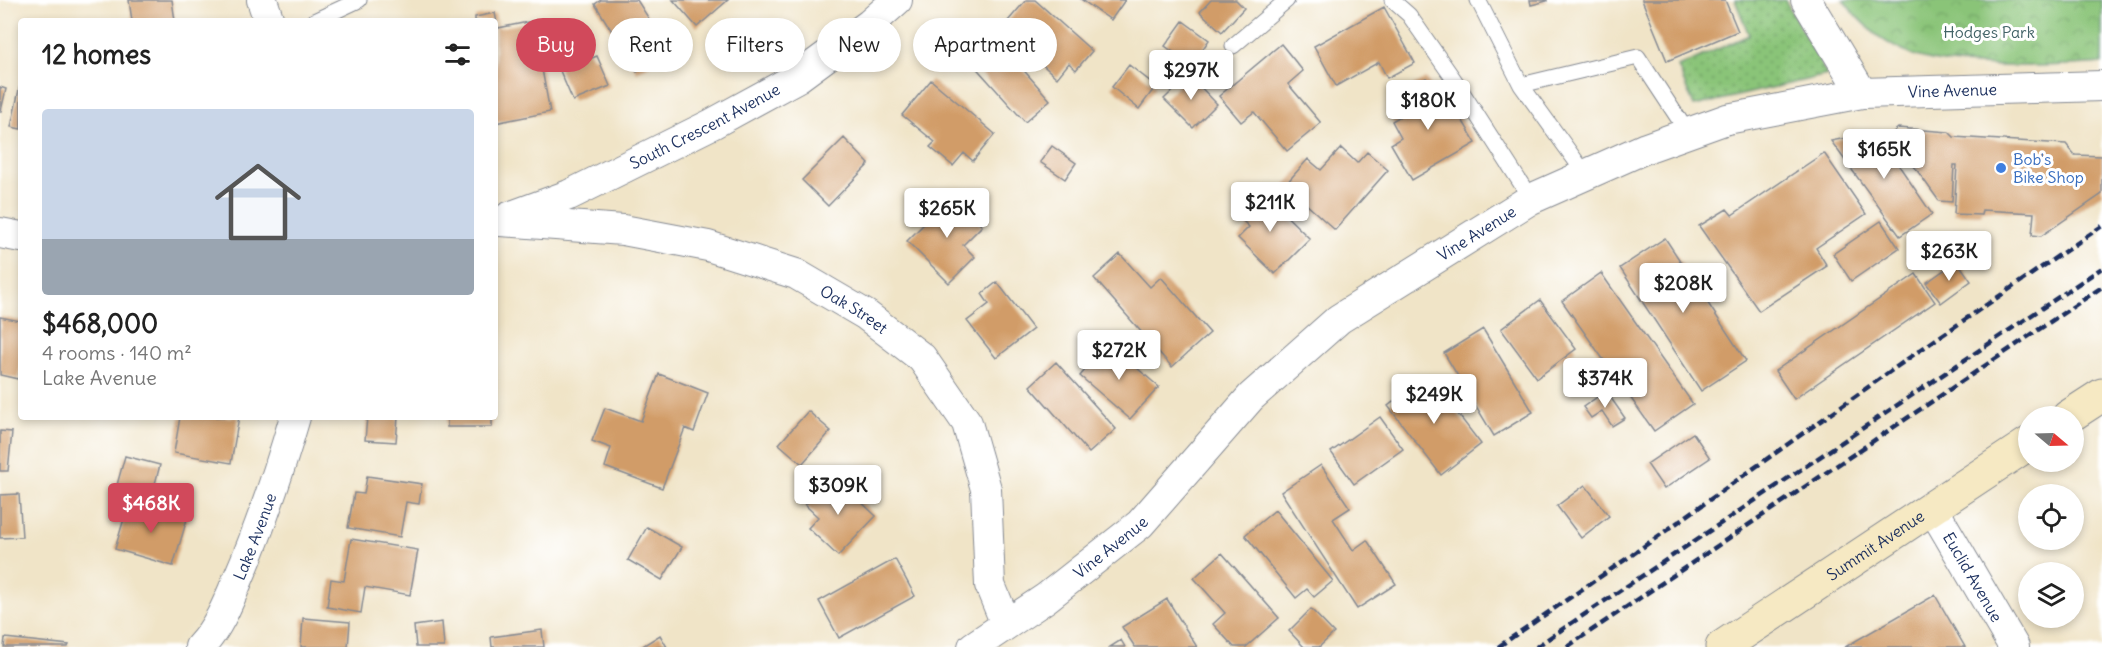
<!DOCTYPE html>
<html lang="en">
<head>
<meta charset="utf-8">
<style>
  :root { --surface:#fff; --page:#f6f6f6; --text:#222; --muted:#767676; --line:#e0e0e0; --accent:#d1495b }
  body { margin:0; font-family:Delius,sans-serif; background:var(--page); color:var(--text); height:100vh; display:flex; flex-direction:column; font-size:22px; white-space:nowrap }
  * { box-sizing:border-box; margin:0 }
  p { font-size:20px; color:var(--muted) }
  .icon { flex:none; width:33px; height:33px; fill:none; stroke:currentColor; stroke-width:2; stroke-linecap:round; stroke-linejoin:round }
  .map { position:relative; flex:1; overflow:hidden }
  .sheet { position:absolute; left:18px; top:18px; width:480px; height:402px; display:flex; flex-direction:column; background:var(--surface); border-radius:6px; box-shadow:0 3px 9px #0003 }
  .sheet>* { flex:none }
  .hud { position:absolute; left:516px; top:18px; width:570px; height:54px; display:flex; gap:12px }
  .needle { width:39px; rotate:109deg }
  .tools { position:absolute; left:2018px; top:406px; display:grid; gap:12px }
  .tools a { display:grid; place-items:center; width:66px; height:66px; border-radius:50%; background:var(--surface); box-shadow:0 3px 9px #0003; font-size:30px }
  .price { position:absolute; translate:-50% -51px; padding:0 14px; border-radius:6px; background:#fff; color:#222; font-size:20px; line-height:39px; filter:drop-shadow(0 2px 3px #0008) }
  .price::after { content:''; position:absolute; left:50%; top:36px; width:18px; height:14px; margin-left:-9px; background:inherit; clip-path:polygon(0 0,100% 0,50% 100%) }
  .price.current { background:var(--accent); color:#fff }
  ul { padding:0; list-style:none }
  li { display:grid; align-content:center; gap:12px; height:318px; padding:0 24px }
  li+li { border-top:2px solid var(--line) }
  li span { display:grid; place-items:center; height:186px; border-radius:6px; color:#555 }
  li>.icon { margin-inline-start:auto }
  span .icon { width:108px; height:108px; fill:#fffc; stroke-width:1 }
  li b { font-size:26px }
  h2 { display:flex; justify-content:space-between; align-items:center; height:72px; padding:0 24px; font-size:26px }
  .chip { padding:0 21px; border-radius:27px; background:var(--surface); box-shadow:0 3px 9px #0003; font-size:21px; line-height:54px }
  .chip.current { background:var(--accent); color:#fff }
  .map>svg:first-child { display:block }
</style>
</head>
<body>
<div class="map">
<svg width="2102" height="647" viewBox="0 0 2102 647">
  <defs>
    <pattern id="grass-dots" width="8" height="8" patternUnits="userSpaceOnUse" patternTransform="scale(1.5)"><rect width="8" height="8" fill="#8ac478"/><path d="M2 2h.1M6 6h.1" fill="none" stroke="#70a066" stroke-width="1.8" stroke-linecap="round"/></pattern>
    <pattern id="park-crowns" width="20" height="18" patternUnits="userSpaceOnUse" patternTransform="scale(1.5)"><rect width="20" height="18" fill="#8ac478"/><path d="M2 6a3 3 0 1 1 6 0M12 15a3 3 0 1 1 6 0" fill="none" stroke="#70a066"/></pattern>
  </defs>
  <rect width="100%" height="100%" fill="#fff"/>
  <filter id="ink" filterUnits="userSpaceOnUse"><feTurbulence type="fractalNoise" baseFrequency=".0167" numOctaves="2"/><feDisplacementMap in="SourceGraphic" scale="12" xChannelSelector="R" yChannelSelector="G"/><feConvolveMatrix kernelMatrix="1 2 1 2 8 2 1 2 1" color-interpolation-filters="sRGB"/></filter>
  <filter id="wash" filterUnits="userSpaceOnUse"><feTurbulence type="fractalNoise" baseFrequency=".008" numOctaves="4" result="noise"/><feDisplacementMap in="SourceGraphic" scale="24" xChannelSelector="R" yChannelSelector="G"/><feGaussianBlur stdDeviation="1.35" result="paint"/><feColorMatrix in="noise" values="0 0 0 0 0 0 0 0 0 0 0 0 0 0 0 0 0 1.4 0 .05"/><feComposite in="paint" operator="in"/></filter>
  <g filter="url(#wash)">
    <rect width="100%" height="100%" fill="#f0e4c7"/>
    <path fill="url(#grass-dots)" stroke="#527a6b" stroke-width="1.5" d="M1735,0H1785L1827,75L1694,106L1678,67L1749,35Z"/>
    <path fill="url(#park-crowns)" stroke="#527a6b" stroke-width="1.5" d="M1843,0H2102V63C2068,66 2035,66 2001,66C1930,64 1888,60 1843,0Z"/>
    <g id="blocks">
      <path fill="#d19c67" d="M129,0H172L175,21H132Z
        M601,0H637L670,52L637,72L595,4Z
        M673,0H728L697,27Z
        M1026,0H1035L1092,51L1076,70L1069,63L1057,78L1002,28Z
        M1082,0H1125L1111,20Z
        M1211,0H1236L1244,8L1222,32L1200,12Z
        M1530,0H1547V1L1531,5Z
        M1642,0H1725L1738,31L1667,61Z
        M1384,7L1415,63L1387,78L1379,62L1336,86L1314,46Z
        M495,13L498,28L533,21L550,112L495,123V21H475V17Z
        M1183,21L1209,40L1192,65L1165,46Z
        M580,29L592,58L597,56L610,86L573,101L548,43Z
        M997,40L1050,100L1025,122L971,62Z
        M1281,44L1303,71L1288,84L1321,123L1287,151L1254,112L1241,122L1219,96Z
        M1129,65L1156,86L1139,109L1112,87Z
        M1189,75L1217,104L1193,128L1164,99Z
        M1426,78L1444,108L1452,103L1476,143L1412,180L1391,144L1401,138L1392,121L1409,111L1398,94Z
        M931,80L995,134L973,161L964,153L953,166L930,147L935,142L902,115Z
        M20,85H21V129L11,127Z
        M0,87L6,89L1,111H0Z
        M1898,128L1949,132L1954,137L2066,144L2075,155L2102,156V194L2041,236L2032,235L2034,213L1982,210L1981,215L1954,214L1957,165H1954L1952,202L1939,201L1891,134Z
        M1876,132L1932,214L1900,236L1831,141Z
        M844,138L869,164L828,206L802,180Z
        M1052,146L1076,163L1065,179L1040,162Z
        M1341,148L1357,163L1367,152L1388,170L1335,230L1285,185L1308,159L1321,170Z
        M1824,153L1866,214L1816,248L1827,266L1759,311L1699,226L1727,209L1732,215Z
        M1260,190L1310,239L1275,274L1238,238L1249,227L1236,214Z
        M952,196L982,226L963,245L975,257L949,283L907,241Z
        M1881,221L1899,248L1851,281L1833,254Z
        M1665,238L1746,361L1701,391L1620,268Z
        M1120,254L1150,287L1161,277L1210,333L1172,367L1094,278Z
        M1957,261L1971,281L1941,303L1926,283Z
        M1601,273L1693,404L1654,431L1562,301Z
        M1916,274L1935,302L1794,399L1775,371Z
        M997,282L1033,329L996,358L967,321L989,304L982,294Z
        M1540,300L1576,349L1537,378L1501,329Z
        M0,317L21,321V367L18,379L0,375Z
        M1483,329L1533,412L1494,436L1444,353Z
        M1108,343L1159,387L1130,419L1080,376Z
        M1056,362L1116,429L1089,453L1030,386Z
        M659,374L708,393L694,432L685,428L662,488L605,467L611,448L592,441L605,408L641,421Z
        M1428,375L1481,444L1441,475L1388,406Z
        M1606,391L1625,418L1612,426L1602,411L1591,418L1583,407Z
        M808,411L831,431L802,464L779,444Z
        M180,417H239L231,463L174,453Z
        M367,417H398L396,442L365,440Z
        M447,417H492V427H447Z
        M1380,417L1403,449L1354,484L1331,452Z
        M0,431L12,432L8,471H0Z
        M1693,433L1710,458L1664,489L1647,464Z
        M125,456L160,465L152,495L117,485Z
        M1321,465L1350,508L1333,519L1353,550L1367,540L1396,584L1357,609L1281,492Z
        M833,475L876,516L838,556L808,528L818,517L805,505Z
        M367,476L422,484L419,504L406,502L400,537L348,528L354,493L364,494Z
        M1585,485L1609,516L1581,538L1557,506Z
        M19,494L22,537L0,538V495Z
        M129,502L187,519L173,566L115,549Z
        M1275,510L1333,581L1314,597L1307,589L1296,598L1245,535Z
        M647,527L682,547L662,580L628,560Z
        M351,539L418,550L410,595L365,587L361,613L327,607L331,579L344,581Z
        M1222,553L1279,618L1246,647H1234L1213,624L1225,613L1194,578Z
        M895,559L915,596L839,638L819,601Z
        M1935,595L1965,647H1845Z
        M1167,599L1197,647H1135L1122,627Z
        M1311,609L1334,633L1319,647H1304L1289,631Z
        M303,618L350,622L348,647H301Z
        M442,622L444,647H416L414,626Z
        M542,630L544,647H492L491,637Z
        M660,635L667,647H641Z
        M5,638L69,645L68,647H4Z
        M1121,640L1125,647H1110Z"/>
    </g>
  </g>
  <g filter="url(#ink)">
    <use href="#blocks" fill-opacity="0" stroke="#868a92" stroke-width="1.5"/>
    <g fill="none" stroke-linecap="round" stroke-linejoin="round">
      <defs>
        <path id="lane" d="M1392,0L1409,15L1455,81L1531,199
          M1478,0L1521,85L1638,57L1688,133
          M314,21L359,0
          M1233,46L1287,0
          M1521,85L1586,175"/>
        <g id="street">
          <path d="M262,0L269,21"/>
          <path d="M1806,0L1862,93"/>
          <path id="s1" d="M509,217L569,195L712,124L798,77L870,24L897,0"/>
          <path id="s2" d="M500,221L623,230L708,246L796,274L866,315L922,358L967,423L986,489L990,585L1006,624"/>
          <path d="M0,233L21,237"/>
          <path id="s3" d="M1932,507L2014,647"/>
          <path id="s4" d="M200,647C218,628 228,603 238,579C261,526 279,472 295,417"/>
          <path id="s5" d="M973,647L1046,598L1140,524L1251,397L1339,319L1531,199L1646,148L1727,119L1862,93L2102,86"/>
        </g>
        <g id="secondary">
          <path d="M2068,417L2102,395"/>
          <path id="s6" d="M1722,647L2028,444"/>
        </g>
      </defs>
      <use href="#lane" stroke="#868a92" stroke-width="17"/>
      <use href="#street" stroke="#868a92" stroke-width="32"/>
      <use href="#secondary" stroke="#868a92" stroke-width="35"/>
      <use href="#lane" stroke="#fff" stroke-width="15"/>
      <use href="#street" stroke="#fff" stroke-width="30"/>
      <use href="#secondary" stroke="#f6e9c3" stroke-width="33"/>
      <path stroke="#1b2f5e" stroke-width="4.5" stroke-dasharray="9 4.5" stroke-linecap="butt" d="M1498,647L1629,557L1916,353L2102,226
        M1536,647L2102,268
        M1567,647L2102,287"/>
    </g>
  </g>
  <circle fill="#3f7fe0" stroke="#fff" stroke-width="2" cx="2001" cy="168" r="6"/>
  <g text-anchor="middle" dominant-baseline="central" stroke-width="6" stroke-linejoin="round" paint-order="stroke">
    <g font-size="16" fill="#426367" stroke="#fff">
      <text x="1989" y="32">Hodges Park</text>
    </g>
    <g font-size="16" fill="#1b2f5e" stroke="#fff">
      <text stroke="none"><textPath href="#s5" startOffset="1160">Vine Avenue</textPath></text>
      <text stroke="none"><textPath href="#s1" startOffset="216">South Crescent Avenue</textPath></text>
      <text stroke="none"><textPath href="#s5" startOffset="656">Vine Avenue</textPath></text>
      <text stroke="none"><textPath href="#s2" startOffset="370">Oak Street</textPath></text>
      <text stroke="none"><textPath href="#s4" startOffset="124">Lake Avenue</textPath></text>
      <text stroke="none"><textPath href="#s6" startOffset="184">Summit Avenue</textPath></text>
      <text stroke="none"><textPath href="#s5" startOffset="170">Vine Avenue</textPath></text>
      <text stroke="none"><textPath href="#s3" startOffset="81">Euclid Avenue</textPath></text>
    </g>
    <g font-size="16" fill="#366cbe" stroke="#fff" text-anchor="start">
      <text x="2013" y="159">Bob's<tspan x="2013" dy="18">Bike Shop</tspan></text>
    </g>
  </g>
</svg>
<div class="tools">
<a><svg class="needle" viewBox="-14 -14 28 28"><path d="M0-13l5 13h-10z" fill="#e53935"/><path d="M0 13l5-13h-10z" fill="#767676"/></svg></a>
<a><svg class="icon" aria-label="locate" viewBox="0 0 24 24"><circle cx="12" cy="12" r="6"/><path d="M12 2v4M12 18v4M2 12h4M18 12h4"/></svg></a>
<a><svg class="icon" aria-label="layers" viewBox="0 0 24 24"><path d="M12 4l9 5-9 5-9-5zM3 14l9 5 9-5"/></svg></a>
</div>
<b class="price" style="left:1191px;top:101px">$297K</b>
<b class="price" style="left:1428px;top:131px">$180K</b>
<b class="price" style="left:1884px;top:180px">$165K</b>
<b class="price" style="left:1270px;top:233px">$211K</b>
<b class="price" style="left:947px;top:239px">$265K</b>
<b class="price" style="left:1949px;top:282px">$263K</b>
<b class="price" style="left:1683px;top:314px">$208K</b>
<b class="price" style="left:1119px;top:381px">$272K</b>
<b class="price" style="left:1605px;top:409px">$374K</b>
<b class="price" style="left:1434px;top:425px">$249K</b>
<b class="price" style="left:838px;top:516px">$309K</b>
<b class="price current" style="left:151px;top:534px">$468K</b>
<div class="hud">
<a class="chip current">Buy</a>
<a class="chip">Rent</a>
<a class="chip">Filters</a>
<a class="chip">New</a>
<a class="chip">Apartment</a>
</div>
<section class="sheet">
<h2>12 homes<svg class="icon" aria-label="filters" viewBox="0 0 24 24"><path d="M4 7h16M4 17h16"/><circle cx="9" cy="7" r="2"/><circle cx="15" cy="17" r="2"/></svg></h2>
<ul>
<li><span style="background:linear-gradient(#c9d6e8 70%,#9aa5b1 0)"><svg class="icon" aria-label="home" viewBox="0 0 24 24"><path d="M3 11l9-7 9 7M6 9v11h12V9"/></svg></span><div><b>$468,000</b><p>4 rooms · 140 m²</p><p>Lake Avenue</p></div></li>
</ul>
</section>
</div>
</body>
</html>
